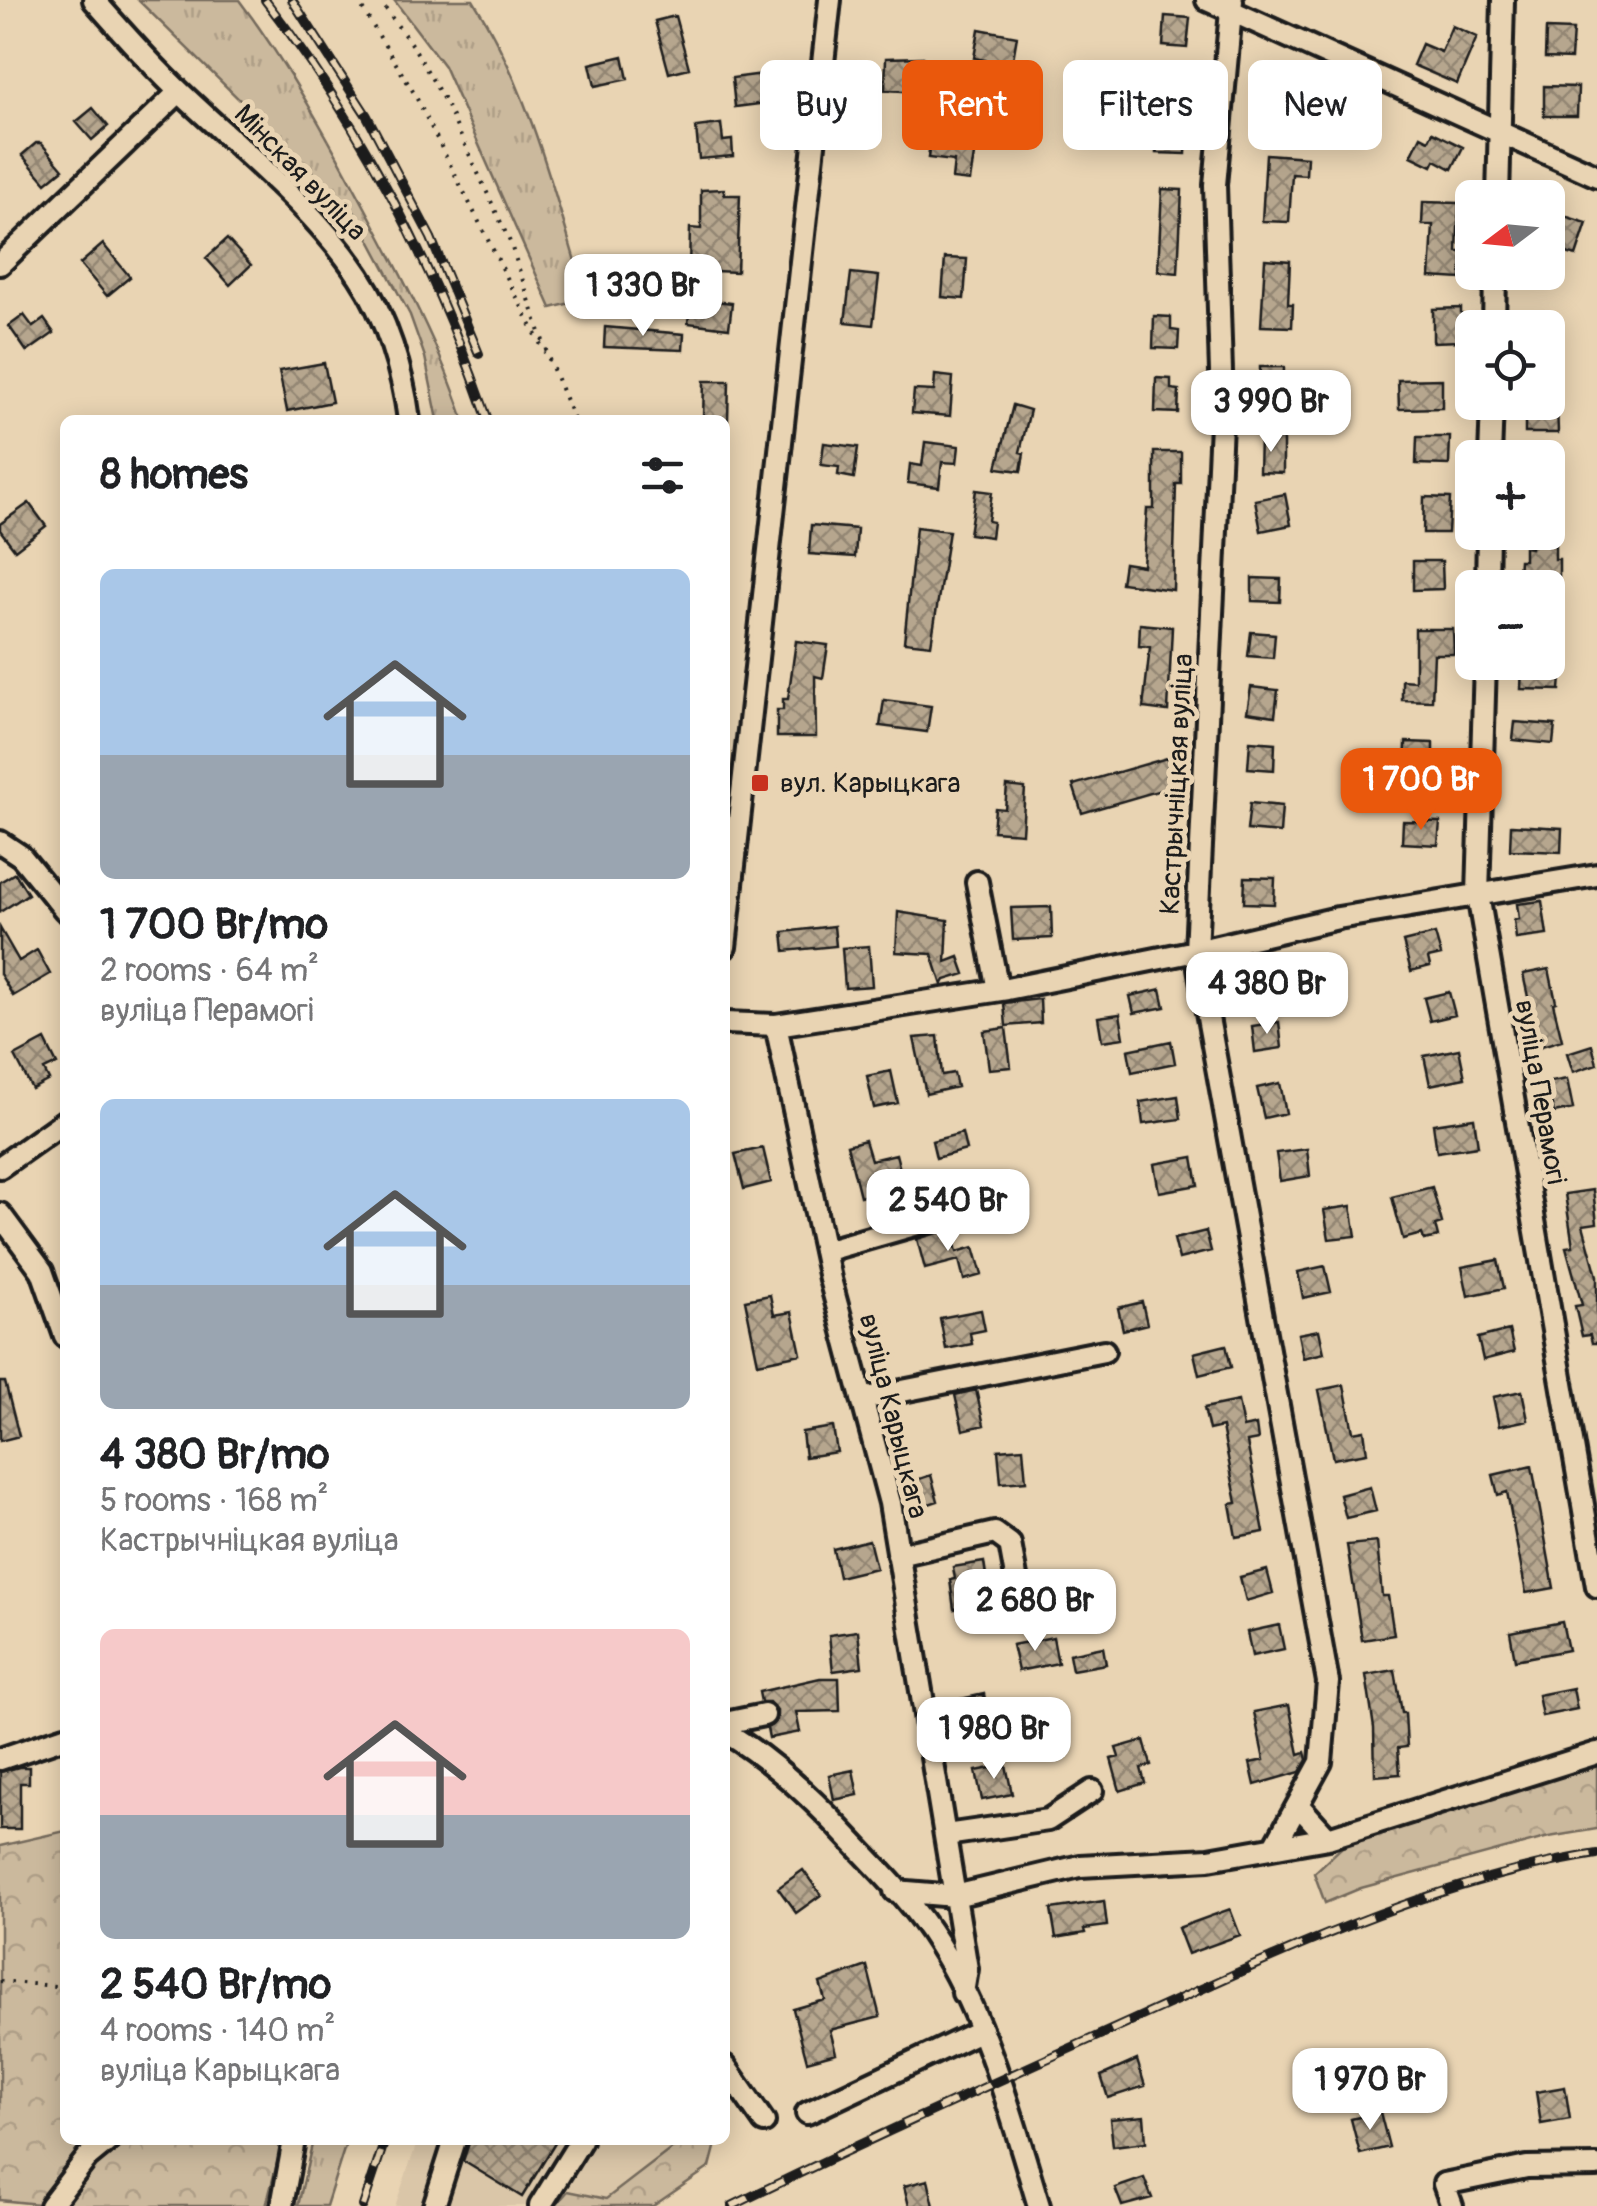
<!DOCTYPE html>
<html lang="en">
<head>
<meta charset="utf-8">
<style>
  :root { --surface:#fff; --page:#f6f6f6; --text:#202124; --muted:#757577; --accent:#ea580c }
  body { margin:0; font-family:Pangolin,sans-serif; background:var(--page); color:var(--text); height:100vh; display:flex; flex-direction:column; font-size:38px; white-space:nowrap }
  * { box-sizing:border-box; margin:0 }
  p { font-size:32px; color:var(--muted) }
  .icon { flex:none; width:55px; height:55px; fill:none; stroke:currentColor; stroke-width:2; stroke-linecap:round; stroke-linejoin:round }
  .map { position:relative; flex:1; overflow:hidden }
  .drawer { position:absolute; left:60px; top:415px; width:670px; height:1730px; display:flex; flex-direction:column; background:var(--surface); border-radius:15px; box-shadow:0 5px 25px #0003 }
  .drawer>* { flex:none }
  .top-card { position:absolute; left:760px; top:60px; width:685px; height:90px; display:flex; gap:20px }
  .needle { width:65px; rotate:254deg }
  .tools { position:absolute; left:1455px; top:180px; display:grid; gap:20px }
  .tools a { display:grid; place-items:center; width:110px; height:110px; border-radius:15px; background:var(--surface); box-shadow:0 5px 25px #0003; font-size:50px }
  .price { position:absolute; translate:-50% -85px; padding:0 22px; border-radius:20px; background:#fff; color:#222; font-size:32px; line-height:65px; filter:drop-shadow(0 2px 5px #0008) }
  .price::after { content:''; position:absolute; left:50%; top:60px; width:30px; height:22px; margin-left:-15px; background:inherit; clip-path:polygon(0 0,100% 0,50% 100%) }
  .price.active { background:var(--accent); color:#fff }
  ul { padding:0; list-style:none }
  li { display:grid; align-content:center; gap:20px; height:530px; padding:0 40px }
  li span { display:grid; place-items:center; height:310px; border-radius:15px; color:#555 }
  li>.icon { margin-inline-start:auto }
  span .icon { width:180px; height:180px; fill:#fffc; stroke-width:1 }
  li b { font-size:42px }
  h2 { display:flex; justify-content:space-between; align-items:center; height:120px; padding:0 40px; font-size:42px }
  .chip { padding:0 35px; border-radius:15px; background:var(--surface); box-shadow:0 5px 25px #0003; font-size:35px; line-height:90px }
  .chip.active { background:var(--accent); color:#fff }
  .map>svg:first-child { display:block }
</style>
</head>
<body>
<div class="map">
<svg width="1597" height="2206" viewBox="0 0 1597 2206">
  <defs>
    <pattern id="grass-tufts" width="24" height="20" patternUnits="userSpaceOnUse" patternTransform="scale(2.5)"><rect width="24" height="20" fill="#cbb99d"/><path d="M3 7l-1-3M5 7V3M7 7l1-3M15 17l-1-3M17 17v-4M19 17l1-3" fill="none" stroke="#ae9e87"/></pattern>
    <pattern id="forest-crowns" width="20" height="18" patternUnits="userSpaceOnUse" patternTransform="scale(2.5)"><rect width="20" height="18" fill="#cbb99d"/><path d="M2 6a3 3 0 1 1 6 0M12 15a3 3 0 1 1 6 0" fill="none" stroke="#ae9e87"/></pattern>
    <pattern id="building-cross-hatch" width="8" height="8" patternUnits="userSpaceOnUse" patternTransform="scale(2.5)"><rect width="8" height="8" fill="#b6a68e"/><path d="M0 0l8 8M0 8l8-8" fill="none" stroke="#938673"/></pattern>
  </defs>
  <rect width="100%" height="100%" fill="#e9d4b3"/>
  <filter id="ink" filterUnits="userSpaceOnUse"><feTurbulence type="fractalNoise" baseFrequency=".01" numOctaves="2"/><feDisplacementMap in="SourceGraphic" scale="20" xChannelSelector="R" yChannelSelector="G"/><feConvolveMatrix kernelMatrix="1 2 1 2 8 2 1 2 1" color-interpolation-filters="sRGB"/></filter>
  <g filter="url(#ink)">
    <path fill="#dac6a8" d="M418,2140H675L674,2145L606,2198L567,2189L554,2206H395Z"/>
    <path fill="url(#grass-tufts)" stroke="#746a5c" stroke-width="2.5" d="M138,0H239C289,66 328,138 367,211C403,278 440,347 464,420H438L425,357L410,315L356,214Z
      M394,0H473C530,90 556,198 586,299L551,308L444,66Z
      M313,2140H347L326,2206H298Z"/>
    <path fill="url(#forest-crowns)" stroke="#746a5c" stroke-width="2.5" d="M1597,1764V1829L1549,1837L1361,1888L1325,1903L1314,1873L1342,1847Z
      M65,1831V2140H283L266,2206H58L0,2200V1846Z
      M676,2140H717L710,2167L653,2206H555L568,2191L606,2199L675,2146Z"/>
    <path fill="url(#building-cross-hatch)" stroke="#1c1c1c" stroke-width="2.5" d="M675,16L689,68L669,73L655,21Z
      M1165,16L1190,18L1187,48L1163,46Z
      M1452,26L1477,37L1457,84L1413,65L1422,44L1441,52Z
      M979,29L1017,36L1012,65L974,58Z
      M1546,29L1573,30L1571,59L1545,58Z
      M623,56L628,79L595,86L590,64Z
      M923,57L922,92L885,90L886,58Z
      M960,67L979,69L971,134L977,135L970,181L952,179L954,161L928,158L932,129L952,131Z
      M1267,70H1297V94H1266Z
      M771,73L775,102L735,107L732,78Z
      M1544,86L1578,87L1577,116H1544Z
      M1149,99L1186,103L1183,132H1187L1186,154L1156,153L1157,116L1147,115Z
      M93,108L108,126L92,140L76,122Z
      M721,124L723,141L732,140L733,156L699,159L696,127Z
      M1433,132L1463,147L1452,169L1435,160L1432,166L1411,156L1421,136L1429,140Z
      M36,143H41L63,169L46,183L22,155Z
      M1266,154L1307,157L1306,175L1292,174L1289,222L1262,221Z
      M724,189V195H740L737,272L689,270L690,228L701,229V190Z
      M1162,189L1182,190L1178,273L1158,271Z
      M1423,202L1459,203L1457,252H1462L1461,279L1430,277L1433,225H1422Z
      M1548,211L1587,223L1576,256L1548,247Z
      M227,239L251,265L230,285L206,258Z
      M103,244L130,277L107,296L80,264Z
      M945,258L967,259L964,299L942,297Z
      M1265,259L1290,261L1288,304H1293L1292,327L1261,326Z
      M851,273L879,276L873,325L845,322Z
      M691,298L732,303L729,328L688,323Z
      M1461,308V341L1433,342V309Z
      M24,315L33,327L44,319L54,333L27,352L9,326Z
      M1154,316L1171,317V330L1179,331L1178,349L1153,348Z
      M605,327L684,334L683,350L604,347Z
      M324,363L332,402L287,411L279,371Z
      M1260,367H1284L1283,400L1260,399Z
      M935,375L953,377L950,416L912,413L914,390L934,391Z
      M1156,378L1171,379V389L1179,390L1178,413L1155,412Z
      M1442,379V408L1399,409L1398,380Z
      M704,381H729L728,420H703Z
      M1525,402H1557L1558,433H1525Z
      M1013,405L1030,410L1020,452L1024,453L1021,471L997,468Z
      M1417,437H1450L1449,465L1416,464Z
      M1260,438H1283V473L1259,472Z
      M925,442L959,446L957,463L942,462L939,487L908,483L910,464L922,466Z
      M824,443L858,447L854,478L838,475L839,467L821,465Z
      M1154,452H1181V484H1176L1173,590L1121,583L1124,563L1143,566L1147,509H1154Z
      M976,490L992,492L988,521L993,522L991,537L969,534Z
      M1285,494L1291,525L1261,531L1255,500Z
      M1424,497L1450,498L1448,533H1423Z
      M29,503L46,526L15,550L0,530V524Z
      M811,525L857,529L855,557L809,554Z
      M916,527L949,531L931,645L904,642Z
      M1532,532H1555V559H1559V576L1518,575L1519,560H1524V547L1531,548Z
      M1413,561H1442L1443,589L1413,590Z
      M1252,578L1281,579L1280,602L1252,601Z
      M1140,624L1172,627L1168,711L1143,708L1150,647L1139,646Z
      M1415,629H1453L1454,654H1434L1432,701L1402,700V680L1415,681Z
      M1251,632L1275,634L1273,658L1248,656Z
      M796,641L828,645L823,678L815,676L816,737H777V710H783V699H788Z
      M1522,664L1562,665L1560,690L1521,689Z
      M1251,687L1278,690L1275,716L1247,712Z
      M884,700L931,706L927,732L880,726Z
      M1515,722L1555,725L1553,744L1513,740Z
      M1250,741L1275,743L1274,770L1248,768Z
      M1406,742L1433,743V776H1405Z
      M1167,758L1175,786L1082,813L1073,785Z
      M1007,786L1025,788L1022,833L993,831L995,808L1005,809Z
      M1250,803L1282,806L1280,833L1247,830Z
      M1403,821L1440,822L1438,845L1402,843Z
      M1511,825L1562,828L1561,852L1510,850Z
      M15,873L28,894L0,912V882Z
      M1245,877L1275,878L1274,904L1244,903Z
      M1542,901L1547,935L1516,939L1514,920L1519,919L1517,904Z
      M1051,907L1052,938L1013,940L1011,908Z
      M898,912L948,920L946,962L959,957L965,974L945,980L942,985L932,954L896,952Z
      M834,926L836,946L785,951L783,932Z
      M0,928L19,961L37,950L50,974L13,996L0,974Z
      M1435,934L1441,955L1428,958L1430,966L1411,971L1403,942Z
      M869,946L872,986L845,988L842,948Z
      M1260,960L1266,993L1244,998L1237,965Z
      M1549,969L1556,1002L1553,1003L1562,1040L1535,1048L1529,1026L1534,1025L1523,974Z
      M1161,989L1165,1007L1134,1013L1130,996Z
      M1449,992L1455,1015L1430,1021L1424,998Z
      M1040,999L1041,1023L1006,1026L1004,1003Z
      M1120,1014L1124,1038L1102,1041L1098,1017Z
      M1279,1022L1282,1048L1255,1052L1252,1026Z
      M1006,1028L1011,1067L989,1069L984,1031Z
      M938,1036L942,1075L954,1073L957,1087L926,1094L914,1038Z
      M45,1040L57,1064L44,1070L49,1080L32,1089L15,1056Z
      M1171,1041L1175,1063L1132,1072L1128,1050Z
      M1592,1045L1597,1064L1573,1072L1567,1053Z
      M1459,1049L1465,1078L1430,1085L1424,1056Z
      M891,1071L898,1103L874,1108L867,1076Z
      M1567,1079L1573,1109L1554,1113L1550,1097L1544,1099L1540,1084Z
      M1280,1083L1286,1113L1264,1118L1257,1088Z
      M1178,1096L1181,1119L1143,1124L1140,1102Z
      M1474,1118L1478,1146L1437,1152L1433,1124Z
      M962,1133L966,1150L936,1158L932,1141Z
      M865,1140L871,1160L896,1154L904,1185L860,1196L847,1145Z
      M763,1148L771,1182L744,1189L735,1154Z
      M1307,1149L1310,1176L1280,1181L1276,1153Z
      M1193,1157L1198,1185L1159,1192L1154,1164Z
      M1432,1187L1442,1223L1435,1225L1438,1237L1424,1240L1422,1234L1403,1239L1392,1197Z
      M1593,1190L1597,1223L1583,1225L1597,1276V1343H1592L1590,1335L1582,1336L1575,1306L1582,1305L1566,1247L1573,1246L1565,1194Z
      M1351,1206L1356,1236L1329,1239L1324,1210Z
      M951,1229L957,1252L974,1247L982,1275L964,1280L959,1260L925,1269L917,1239Z
      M1206,1231L1211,1251L1179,1259L1174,1239Z
      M1498,1260L1504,1288L1468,1296L1462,1267Z
      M1325,1266L1331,1292L1303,1298L1298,1272Z
      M770,1295L774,1315L792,1312L801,1354L758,1363L745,1300Z
      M1142,1302L1147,1324L1123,1330L1118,1308Z
      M981,1310L985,1330L970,1333L972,1344L946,1349L940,1318Z
      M1319,1330L1324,1353L1303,1358L1298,1334Z
      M1509,1330L1514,1352L1483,1360L1478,1338Z
      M1226,1345L1231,1367L1199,1375L1194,1353Z
      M0,1382H5L19,1436L0,1441Z
      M1344,1385L1353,1432L1364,1430L1367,1453L1333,1459L1319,1390Z
      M976,1390L984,1425L963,1430L955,1395Z
      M1522,1391L1528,1420L1499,1426L1493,1397Z
      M1238,1401L1243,1428L1256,1425L1258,1440L1247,1442L1264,1532L1236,1537L1230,1504L1237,1503L1222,1427L1209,1430L1204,1408Z
      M833,1427L837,1452L805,1457L802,1432Z
      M1023,1448L1026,1481L1001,1483L998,1450Z
      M1532,1466L1554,1588L1526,1593L1507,1492L1498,1495L1493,1475Z
      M931,1475L938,1501L920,1507L913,1481Z
      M1370,1487L1376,1511L1346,1518L1340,1495Z
      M869,1540L876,1568L839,1577L833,1549Z
      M1377,1542L1382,1596H1388L1394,1635L1362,1640L1347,1545Z
      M984,1562L990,1604L954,1609L950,1580L955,1579L953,1567Z
      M1267,1570L1273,1593L1246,1601L1240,1577Z
      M1562,1622L1568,1650L1515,1660L1510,1632Z
      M1279,1625L1284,1649L1252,1656L1247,1632Z
      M858,1631L862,1667L833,1671L829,1635Z
      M1053,1637L1058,1663L1018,1671L1012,1645Z
      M1103,1647L1106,1664L1072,1670L1069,1654Z
      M1395,1670L1402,1713H1405L1407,1747L1398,1748L1400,1774L1375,1776L1374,1728L1366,1675Z
      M820,1678H839L840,1711L796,1712L800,1732L769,1738L767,1728L777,1720V1711L769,1702H761L759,1692Z
      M1573,1688L1577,1709L1542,1716L1538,1695Z
      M984,1694L988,1717L951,1724L947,1702Z
      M1289,1705L1299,1754L1305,1752L1307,1760L1300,1772L1255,1785L1250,1763L1264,1760L1254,1712Z
      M1144,1740L1151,1765L1141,1768L1145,1783L1120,1791L1111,1759L1119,1757L1116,1748Z
      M1006,1765L1012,1794L982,1800L976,1771Z
      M19,1767H29V1783H20V1829H0V1772Z
      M853,1770L858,1795L834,1800L829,1775Z
      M803,1870L821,1895L796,1913L778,1888Z
      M1104,1901L1107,1926L1084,1929L1085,1933L1056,1938L1051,1909Z
      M1230,1909L1240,1935L1188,1954L1178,1928Z
      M867,1966L880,2017L830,2030L836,2053L807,2061L793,2009L825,2000L820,1983Z
      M1137,2060L1145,2086L1108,2098L1101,2076Z
      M1565,2087L1570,2119L1541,2124L1536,2092Z
      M1380,2112L1389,2147L1360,2154L1351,2119Z
      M1144,2116L1146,2142L1113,2146L1110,2119Z
      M470,2140H557L522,2197L463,2161Z
      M1144,2178L1152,2198L1122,2206L1115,2188Z
      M928,2180L934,2206H909L904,2186Z"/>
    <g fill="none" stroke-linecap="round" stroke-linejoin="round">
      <defs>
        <path id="minor" d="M94,0C122,32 151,65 183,95C243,152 312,206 359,276C386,316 403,373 409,420
          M1207,0L1597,176
          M1232,0L1215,185L1222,403L1196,951L1328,1682L1321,1762L1275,1846
          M1498,198L1503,0
          M0,264L179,92
          M1494,328L1495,272
          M1490,458L1492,402
          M1487,588L1488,532
          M1485,662L1478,895L1597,1586
          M0,842L21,856L65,910
          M977,882L998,990
          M725,947L830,0
          M725,1023L776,1025L830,1279L890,1503L967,1969L963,1993
          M776,1025L1007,989L1196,951L1338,918L1597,875
          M0,1167L65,1121
          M0,1214L42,1271L65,1336
          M824,1251L946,1216
          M862,1399L1104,1351
          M898,1555L995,1533L1010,1544L1020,1599
          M725,1723L764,1715
          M725,1732C771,1759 811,1797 847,1836C878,1869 913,1903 937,1942C987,2021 1012,2117 1039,2206
          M0,1759L65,1737
          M1299,1806L1328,1838
          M946,1835L1048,1820L1092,1791
          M895,1891L955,1896L1080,1866L1209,1859L1328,1838L1597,1753
          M725,2066L764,2122
          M807,2113L980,2031
          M50,2206L87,2158L109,2140
          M282,2206L294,2140
          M434,2206L455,2140
          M540,2206L581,2140
          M1452,2206L1444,2184L1527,2167L1597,2166"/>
      </defs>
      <use href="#minor" stroke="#1c1c1c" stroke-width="28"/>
      <path stroke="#1c1c1c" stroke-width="4" stroke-dasharray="2.5 8" stroke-linecap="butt" d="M357,0L414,93L545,353
        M379,0L416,51L444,100L510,242L550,362L574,420
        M0,1981L65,1987"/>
      <use href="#minor" stroke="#e9d4b3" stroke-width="20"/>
      <defs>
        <path id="rail" d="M265,0C362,125 436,270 488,420
          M292,0L367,116L431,238L479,354
          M363,2206L385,2140
          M732,2206C864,2141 998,2081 1133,2020C1281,1953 1435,1879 1597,1854"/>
      </defs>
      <use href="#rail" stroke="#1c1c1c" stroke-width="10"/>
      <use href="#rail" stroke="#e9d4b3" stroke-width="6" stroke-dasharray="19" stroke-linecap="butt"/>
    </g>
  </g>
  <rect fill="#c8321e" stroke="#e9d4b3" stroke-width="4" x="750" y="773" width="20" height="20" rx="5"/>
  <g text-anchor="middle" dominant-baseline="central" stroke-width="10" stroke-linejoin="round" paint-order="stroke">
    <g font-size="28" fill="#1c1c1c" stroke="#e9d4b3">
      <text transform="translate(300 173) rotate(46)">Мінская вуліца</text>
      <text transform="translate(1177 784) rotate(-87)">Кастрычніцкая вуліца</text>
      <text transform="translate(1540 1092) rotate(80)">вуліца Перамогі</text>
      <text transform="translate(893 1416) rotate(76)">вуліца Карыцкага</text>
    </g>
    <g font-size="28" fill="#1c1c1c" stroke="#e9d4b3" text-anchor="start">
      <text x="780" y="783">вул. Карыцкага</text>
    </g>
  </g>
</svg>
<div class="tools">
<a><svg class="needle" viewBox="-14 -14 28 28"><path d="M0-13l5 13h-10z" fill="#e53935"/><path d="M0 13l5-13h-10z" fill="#757577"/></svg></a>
<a><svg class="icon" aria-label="locate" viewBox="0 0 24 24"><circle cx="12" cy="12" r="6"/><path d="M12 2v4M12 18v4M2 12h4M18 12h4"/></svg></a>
<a>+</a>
<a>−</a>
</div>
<b class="price" style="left:643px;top:339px">1 330 Br</b>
<b class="price" style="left:1271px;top:455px">3 990 Br</b>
<b class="price active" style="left:1421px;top:833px">1 700 Br</b>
<b class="price" style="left:1267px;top:1037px">4 380 Br</b>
<b class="price" style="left:948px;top:1254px">2 540 Br</b>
<b class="price" style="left:1035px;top:1654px">2 680 Br</b>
<b class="price" style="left:994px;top:1782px">1 980 Br</b>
<b class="price" style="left:1370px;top:2133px">1 970 Br</b>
<div class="top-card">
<a class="chip">Buy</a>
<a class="chip active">Rent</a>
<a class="chip">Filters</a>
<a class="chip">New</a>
</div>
<section class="drawer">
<h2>8 homes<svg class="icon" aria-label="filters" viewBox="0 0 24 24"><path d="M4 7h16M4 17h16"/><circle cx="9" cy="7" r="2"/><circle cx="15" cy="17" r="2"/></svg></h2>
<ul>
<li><span style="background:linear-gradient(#a9c7e8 60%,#9aa5b1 0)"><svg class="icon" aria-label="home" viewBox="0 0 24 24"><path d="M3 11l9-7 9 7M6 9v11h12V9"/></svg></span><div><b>1 700 Br/mo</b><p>2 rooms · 64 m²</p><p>вуліца Перамогі</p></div></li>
<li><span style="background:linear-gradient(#a9c7e8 60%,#9aa5b1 0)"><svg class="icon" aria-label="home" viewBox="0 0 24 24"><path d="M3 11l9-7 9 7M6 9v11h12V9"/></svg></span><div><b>4 380 Br/mo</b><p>5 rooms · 168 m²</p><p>Кастрычніцкая вуліца</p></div></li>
<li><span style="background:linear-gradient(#f6c9c9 60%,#9aa5b1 0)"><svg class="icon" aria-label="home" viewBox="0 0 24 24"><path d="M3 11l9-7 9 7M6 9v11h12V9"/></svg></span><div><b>2 540 Br/mo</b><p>4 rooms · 140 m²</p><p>вуліца Карыцкага</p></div></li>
</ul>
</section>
</div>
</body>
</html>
